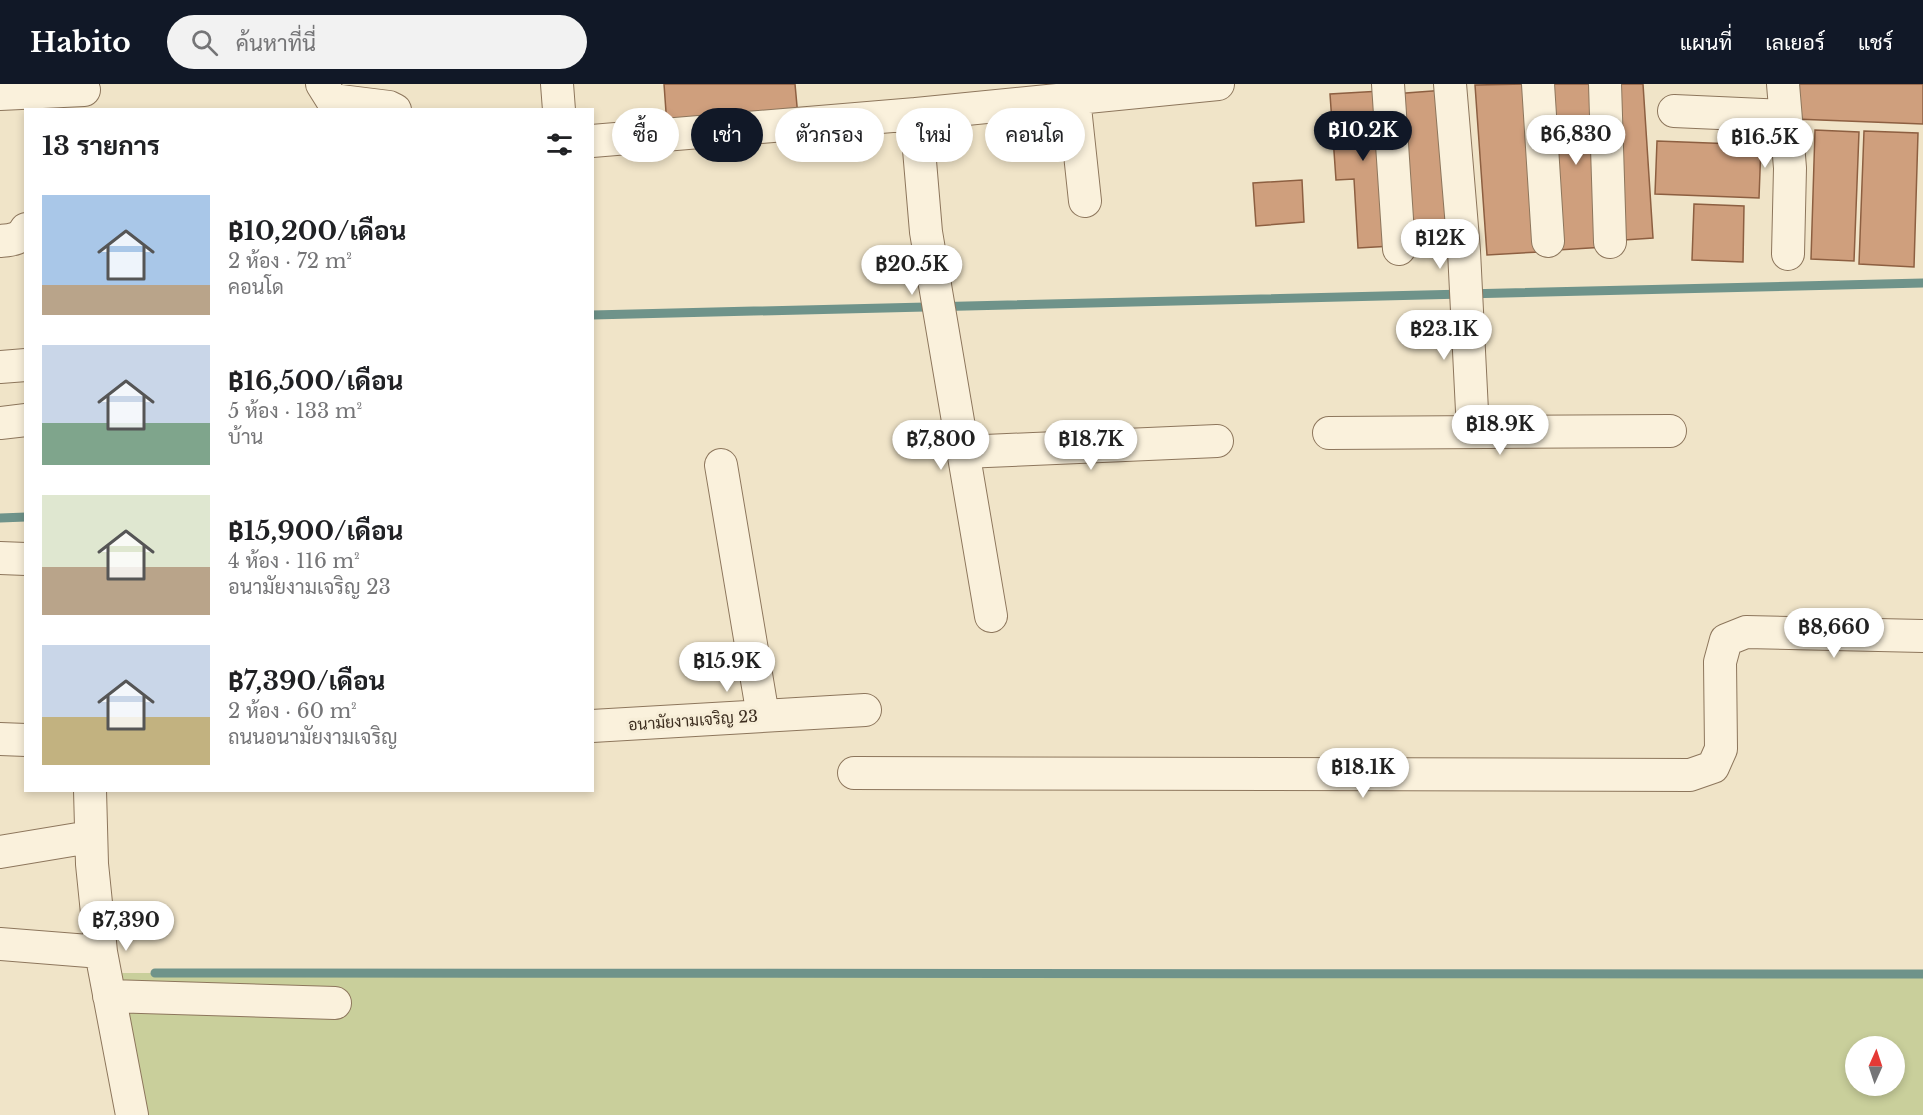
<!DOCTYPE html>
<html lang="th">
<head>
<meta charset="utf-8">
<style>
  :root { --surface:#fff; --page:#f2f2f2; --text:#202124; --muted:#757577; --accent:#111827 }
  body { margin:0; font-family:"Libre Baskerville",Sarabun,serif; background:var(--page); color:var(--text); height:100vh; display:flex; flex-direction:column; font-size:22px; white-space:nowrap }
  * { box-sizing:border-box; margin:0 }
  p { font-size:20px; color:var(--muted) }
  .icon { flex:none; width:33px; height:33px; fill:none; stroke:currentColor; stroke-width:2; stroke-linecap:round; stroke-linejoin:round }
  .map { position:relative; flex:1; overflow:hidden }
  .sheet { position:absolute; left:24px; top:24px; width:570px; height:684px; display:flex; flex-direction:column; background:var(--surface); border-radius:0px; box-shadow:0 3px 9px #0003 }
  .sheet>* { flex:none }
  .top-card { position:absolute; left:612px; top:24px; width:570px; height:54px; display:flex; gap:12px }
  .needle { width:39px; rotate:3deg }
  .tools { position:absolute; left:1845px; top:952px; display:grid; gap:12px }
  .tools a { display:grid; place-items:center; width:60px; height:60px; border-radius:50%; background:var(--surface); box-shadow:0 3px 9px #0003; font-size:30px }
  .price { position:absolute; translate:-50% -51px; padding:0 14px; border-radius:21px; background:#fff; color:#222; font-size:20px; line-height:39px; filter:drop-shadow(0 2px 3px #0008) }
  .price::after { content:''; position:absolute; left:50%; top:36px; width:18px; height:14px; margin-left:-9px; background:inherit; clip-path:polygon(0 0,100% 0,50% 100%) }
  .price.active { background:var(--accent); color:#fff }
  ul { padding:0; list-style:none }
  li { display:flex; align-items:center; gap:18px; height:150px; padding:0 18px }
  li span { display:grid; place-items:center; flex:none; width:168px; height:120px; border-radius:0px; color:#555 }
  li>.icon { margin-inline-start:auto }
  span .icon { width:72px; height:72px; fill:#fffc; stroke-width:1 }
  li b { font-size:26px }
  h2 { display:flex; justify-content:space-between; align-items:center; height:72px; padding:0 18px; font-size:26px }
  .chip { padding:0 21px; border-radius:27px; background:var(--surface); box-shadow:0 3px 9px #0003; font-size:21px; line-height:54px }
  .chip.active { background:var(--accent); color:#fff }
  header { display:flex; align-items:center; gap:36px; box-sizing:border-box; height:84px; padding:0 30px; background:var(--accent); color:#fff }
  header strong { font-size:28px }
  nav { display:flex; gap:33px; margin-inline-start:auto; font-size:21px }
  .search { width:420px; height:54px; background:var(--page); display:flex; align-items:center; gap:15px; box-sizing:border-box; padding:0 21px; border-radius:33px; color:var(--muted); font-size:22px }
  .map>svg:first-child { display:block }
</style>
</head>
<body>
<header>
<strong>Habito</strong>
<div class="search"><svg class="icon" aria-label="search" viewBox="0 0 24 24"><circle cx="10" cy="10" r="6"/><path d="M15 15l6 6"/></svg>ค้นหาที่นี่</div>
<nav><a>แผนที่</a><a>เลเยอร์</a><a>แชร์</a></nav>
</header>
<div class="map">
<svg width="1923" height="1031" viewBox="0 0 1923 1031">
  <rect width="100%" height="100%" fill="#f0e4c8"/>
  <path fill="#c9cf9b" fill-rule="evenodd" d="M101,889L1923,890V1031H130ZM1856,963H1894V1002H1856Z"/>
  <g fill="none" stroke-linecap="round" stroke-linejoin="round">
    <path stroke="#6f938a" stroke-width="9" d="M592,231L1923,199
      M0,434L26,433
      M155,889L1923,890"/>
  </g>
  <path fill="#cf9f7d" stroke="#8d5f41" stroke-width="1.5" d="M664,0H795L798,33L667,42Z
    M1528,0L1539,168L1487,171L1475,1Z
    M1546,0H1594L1605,163L1558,166Z
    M1613,0H1643L1653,154L1624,156Z
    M1796,0H1923V40L1795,35Z
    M1445,6L1456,159L1403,162L1393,10Z
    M1381,7L1392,162L1358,164L1354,95L1336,96L1330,10Z
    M1815,46L1859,48L1854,177L1811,175Z
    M1864,47L1918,49L1914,183L1859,180Z
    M1657,57L1761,61L1759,114L1655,110Z
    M1302,96L1304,138L1256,142L1253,99Z
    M1694,120L1744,122L1743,178L1692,176Z"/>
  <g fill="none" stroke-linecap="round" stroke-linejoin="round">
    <defs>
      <path id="minor" d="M322,0L332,16L389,23L395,26
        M557,0L559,26
        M1388,0L1399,165
        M1450,0L1464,167L1473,347
        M1538,0L1548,157
        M1605,0L1610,158
        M1783,0L1790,84L1788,170
        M0,10L84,6
        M1074,14L1085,117
        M1674,27L1785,32
        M916,30L926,148L991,532
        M592,57L916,30L1218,0
        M0,157C11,156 20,156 26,145
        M0,283L26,281
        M0,339L26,336
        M1329,349L1670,347
        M963,368L1217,357
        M721,381L763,632
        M0,474L26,475
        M592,642L865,626
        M0,655L26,656
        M854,689L1690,691L1713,683L1721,665L1720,578L1726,556L1746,548L1923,552
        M90,706L92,780L101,868L132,1031
        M0,768L90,753
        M0,860L101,868
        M109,912L335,919"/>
    </defs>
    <use href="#minor" stroke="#8d765c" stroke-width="34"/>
    <use href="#minor" stroke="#faf1dc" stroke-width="32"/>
  </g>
  <g text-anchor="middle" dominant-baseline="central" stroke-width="6" stroke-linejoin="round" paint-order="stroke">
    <g font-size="16" fill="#3d2e20" stroke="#f7eed8">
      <text transform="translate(693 636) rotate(-4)">อนามัยงามเจริญ 23</text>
    </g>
  </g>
</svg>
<div class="tools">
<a><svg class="needle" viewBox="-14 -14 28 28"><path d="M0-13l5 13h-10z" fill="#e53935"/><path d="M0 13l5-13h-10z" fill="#757577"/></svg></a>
</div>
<b class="price active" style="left:1363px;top:78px">฿10.2K</b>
<b class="price" style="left:1576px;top:82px">฿6,830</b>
<b class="price" style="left:1765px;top:85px">฿16.5K</b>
<b class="price" style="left:1440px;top:186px">฿12K</b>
<b class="price" style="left:912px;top:212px">฿20.5K</b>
<b class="price" style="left:1444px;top:277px">฿23.1K</b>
<b class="price" style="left:1500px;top:372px">฿18.9K</b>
<b class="price" style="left:941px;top:387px">฿7,800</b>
<b class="price" style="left:1091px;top:387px">฿18.7K</b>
<b class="price" style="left:1834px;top:575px">฿8,660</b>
<b class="price" style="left:727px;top:609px">฿15.9K</b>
<b class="price" style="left:1363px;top:715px">฿18.1K</b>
<b class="price" style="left:126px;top:868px">฿7,390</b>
<div class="top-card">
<a class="chip">ซื้อ</a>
<a class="chip active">เช่า</a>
<a class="chip">ตัวกรอง</a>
<a class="chip">ใหม่</a>
<a class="chip">คอนโด</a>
</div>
<section class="sheet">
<h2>13 รายการ<svg class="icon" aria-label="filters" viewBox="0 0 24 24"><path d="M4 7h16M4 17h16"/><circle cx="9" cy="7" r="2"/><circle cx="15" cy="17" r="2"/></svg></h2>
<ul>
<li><span style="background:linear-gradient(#a9c7e8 75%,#b9a48a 0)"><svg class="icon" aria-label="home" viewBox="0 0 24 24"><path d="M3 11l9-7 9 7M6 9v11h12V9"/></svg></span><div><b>฿10,200/เดือน</b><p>2 ห้อง · 72 m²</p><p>คอนโด</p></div></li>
<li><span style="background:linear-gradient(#c9d6e8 65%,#7fa58c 0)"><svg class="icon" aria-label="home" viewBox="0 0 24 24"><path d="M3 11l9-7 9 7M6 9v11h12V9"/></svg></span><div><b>฿16,500/เดือน</b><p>5 ห้อง · 133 m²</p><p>บ้าน</p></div></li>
<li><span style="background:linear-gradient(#dfe7d0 60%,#b9a48a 0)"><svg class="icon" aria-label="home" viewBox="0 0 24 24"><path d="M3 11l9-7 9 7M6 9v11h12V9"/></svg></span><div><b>฿15,900/เดือน</b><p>4 ห้อง · 116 m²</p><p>อนามัยงามเจริญ 23</p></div></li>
<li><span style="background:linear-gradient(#c9d6e8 60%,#c2b280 0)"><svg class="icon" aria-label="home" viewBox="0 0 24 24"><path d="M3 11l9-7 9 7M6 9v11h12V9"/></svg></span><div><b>฿7,390/เดือน</b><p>2 ห้อง · 60 m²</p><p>ถนนอนามัยงามเจริญ</p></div></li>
</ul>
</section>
</div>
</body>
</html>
